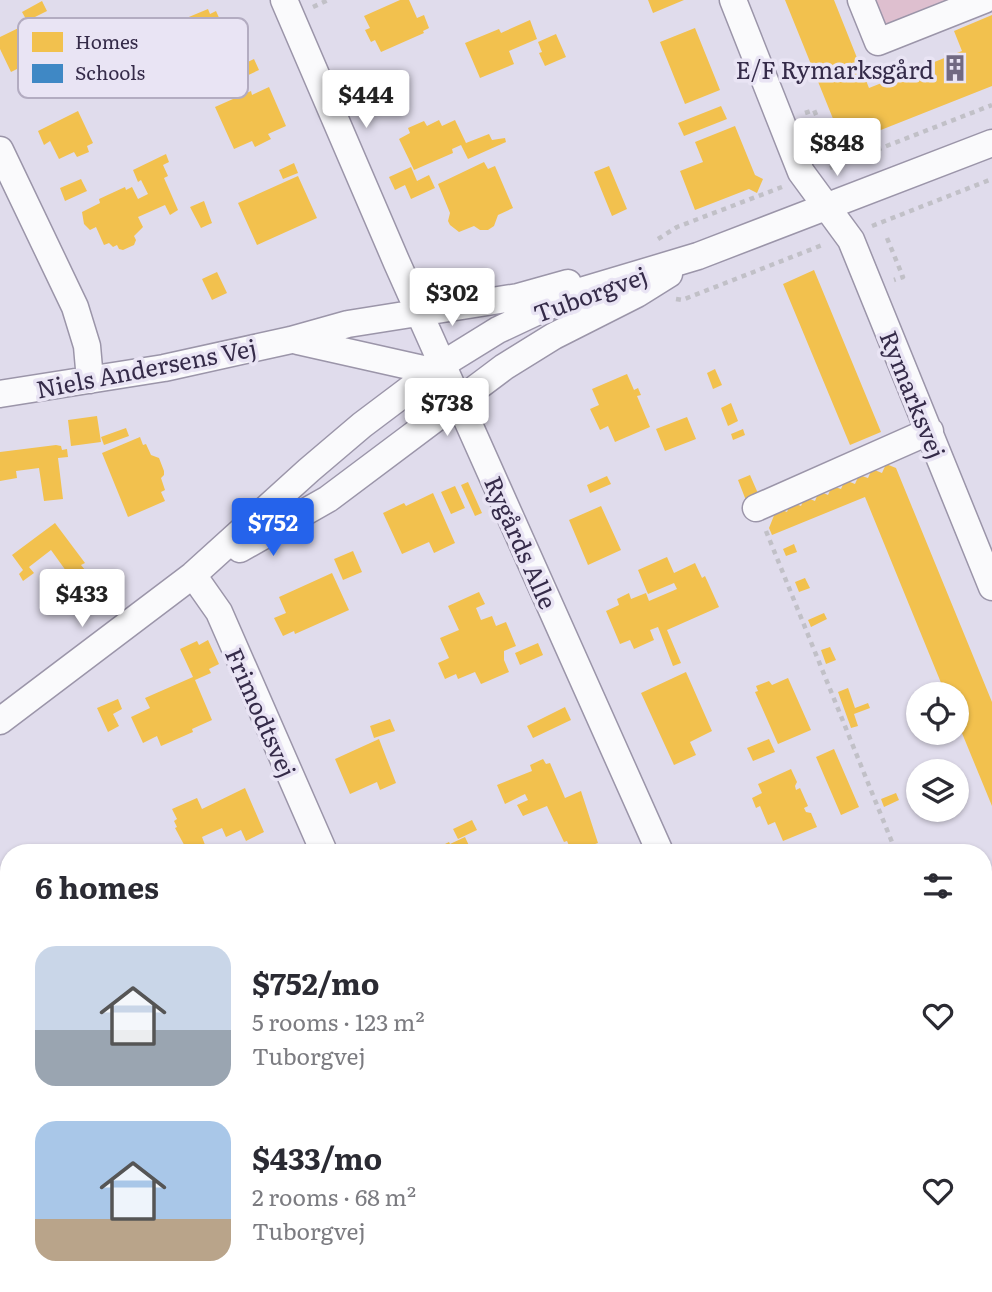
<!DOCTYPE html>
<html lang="en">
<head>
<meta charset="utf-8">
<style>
  :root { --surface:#fff; --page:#f7f7f7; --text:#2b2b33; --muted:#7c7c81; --accent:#2563eb }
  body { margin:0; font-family:Literata,serif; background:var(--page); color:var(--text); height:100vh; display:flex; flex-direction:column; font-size:26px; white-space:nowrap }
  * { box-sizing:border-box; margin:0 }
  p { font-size:23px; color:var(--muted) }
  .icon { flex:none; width:38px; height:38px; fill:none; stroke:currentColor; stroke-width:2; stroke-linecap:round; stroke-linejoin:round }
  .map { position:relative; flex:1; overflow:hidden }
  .side { position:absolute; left:0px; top:844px; width:992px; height:450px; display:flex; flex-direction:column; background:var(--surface); border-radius:28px 28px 0 0; box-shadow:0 2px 5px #0004 }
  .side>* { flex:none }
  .controls { position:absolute; left:906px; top:682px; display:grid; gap:14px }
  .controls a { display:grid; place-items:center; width:63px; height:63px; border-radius:50%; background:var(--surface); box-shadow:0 2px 5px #0004; font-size:35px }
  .price { position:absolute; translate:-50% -60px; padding:0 16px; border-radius:7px; background:#fff; color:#222; font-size:23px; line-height:46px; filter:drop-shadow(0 2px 4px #0008) }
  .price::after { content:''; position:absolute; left:50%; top:42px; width:21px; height:16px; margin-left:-10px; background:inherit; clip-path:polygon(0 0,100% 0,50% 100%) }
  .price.selected { background:var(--accent); color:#fff }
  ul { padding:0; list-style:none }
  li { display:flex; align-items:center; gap:21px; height:175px; padding:0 35px }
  li span { display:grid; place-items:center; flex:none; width:196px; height:140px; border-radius:21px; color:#555 }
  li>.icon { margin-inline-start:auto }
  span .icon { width:84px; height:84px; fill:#fffc; stroke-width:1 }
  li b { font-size:30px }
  h2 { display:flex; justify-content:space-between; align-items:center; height:84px; padding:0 35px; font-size:30px }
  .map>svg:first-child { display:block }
</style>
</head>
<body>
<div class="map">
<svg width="992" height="1292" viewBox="0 0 992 1292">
  <rect width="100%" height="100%" fill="#e0dcec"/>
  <path fill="#debfcf" d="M876,0H956L887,27Z"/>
  <path fill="#f2c14e" d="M400,0H409L417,18L424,15L429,28L423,31L424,33L381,52L375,40L371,42L365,30L370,28L364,16Z
    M648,0H684L653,13Z
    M785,0H834L869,88L962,51L954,31L992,15V86L853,141L840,136Z
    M42,1L47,11L27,21L22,12Z
    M208,9L210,14L216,11L232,47L218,54L220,58L203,66L193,44L182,49L172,24Z
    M530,20L537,39L509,51L514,64L480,78L465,43L499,29L501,33Z
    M33,21L49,53L11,72L0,49V37Z
    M695,28L720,90L685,104L660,42Z
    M556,34L566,57L545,66L539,53L542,52L538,42Z
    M254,59L259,70L242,78L237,67Z
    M269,87L286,126L268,134L271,139L255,147L252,141L234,149L215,107L251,91L252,95Z
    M721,106L727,119L684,136L678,123Z
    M78,111L93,143L87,146L89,152L77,157L74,152L59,159L50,141L44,145L38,131Z
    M439,120L442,126L455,120L466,143L489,134L492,140L505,138L506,142L468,159L461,145L452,149L453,153L414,170L399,139L410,133L408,128L424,121L427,126Z
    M735,126L755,175L763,179L757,193L749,189L695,210L680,171L703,162L695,142Z
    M166,154L169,162L163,165L168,176L164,178L178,210L170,215L165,205L138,217L143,227L134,236L136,240L134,245L123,250L119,249L117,245L113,247L109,243L104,245L96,227L90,230L84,224L82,212L100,203L99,199L125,187L126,190L132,187L138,199L148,194L141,180L138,182L133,170Z
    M484,162L488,169L495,166L513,208L498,215L494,226L488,230H480L474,226L459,232L450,225L448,221L450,213L438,184Z
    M294,163L298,173L283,179L279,170Z
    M609,166L627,209L612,216L594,172Z
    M411,167L417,181L429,175L435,188L411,199L405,185L395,190L389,177Z
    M298,176L317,218L257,245L238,203Z
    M81,179L87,191L65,201L60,188Z
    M204,201L212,223L201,228L190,207Z
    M814,270L881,432L850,445L783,284Z
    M217,272L227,293L212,300L202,279Z
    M715,369L722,385L713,389L707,373Z
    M627,374L634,390L638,388L641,395L637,396L650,427L615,442L608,426L600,430L590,409L599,405L592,389Z
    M731,403L738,421L728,426L721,408Z
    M97,416L101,442L71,446L68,420Z
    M687,417L696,439L665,451L656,429Z
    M126,428L129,436L104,445L101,437Z
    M743,429L745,435L733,440L731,434Z
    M140,437L143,445L146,444L151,455L159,458L164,471V475L161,478L165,490L161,492L165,501L128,517L102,453Z
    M56,445L61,446L62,450L67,449L68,457L58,458L63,499L44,501L39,468L16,471L17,478L0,481V452Z
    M886,464L896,468L992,702V806L957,721V695H946L865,497L772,535L769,528L777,508L787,512L791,502L801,506L805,497L815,501L819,491L828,495L832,486L841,489L845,480L855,484L859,475L868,478L872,469L882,473Z
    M750,475L760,498L747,503L738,480Z
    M607,476L611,484L590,493L587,485Z
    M468,482L482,513L475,516L461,485Z
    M455,486L465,508L451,514L441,492Z
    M433,493L455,543L434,553L429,542L402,554L383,513L404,503L406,506Z
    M601,506L621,550L588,565L569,520Z
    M55,523L85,563L81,565L90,576L71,590L62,579L69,575L51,550L29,567L34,573L23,581L19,574L23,570L12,555Z
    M794,544L797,552L786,556L783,549Z
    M353,551L362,572L343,580L334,559Z
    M667,557L674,573L695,563L702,578L705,576L719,607L667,630L681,663L673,666L658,627L650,630L654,640L634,649L630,640L620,644L606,611L619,605L617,599L629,593L631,599L646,593L649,601L677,589L674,583L648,594L638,570Z
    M332,573L349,610L295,634L294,631L283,636L274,618L286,613L279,597Z
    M805,578L810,588L799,592L795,582Z
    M479,592L485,604L476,608L481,620L492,616L496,626L506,622L516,646L504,651V660L509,672L481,684L475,672L458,679L456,674L445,679L438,663L449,658L440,638L459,630L448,606Z
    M824,613L827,619L811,627L808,620Z
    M208,640L219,664L209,669L211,673L195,680L212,720L192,729L193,732L161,746L157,736L143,743L131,717L150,708L145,698L193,677L180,649L197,641L199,645Z
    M538,643L543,655L520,665L515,653Z
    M830,647L836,660L826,664L821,650Z
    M686,672L712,731L690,742L696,755L674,765L641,693Z
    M788,678L811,730L778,744L755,692L758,691L756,686L769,681L772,685Z
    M848,688L855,708L868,703L870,708L854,714L858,726L851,728L838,692Z
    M118,699L122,709L113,714L119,726L108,732L97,708Z
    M565,707L571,720L533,738L527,726Z
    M390,719L395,731L374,738L370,726Z
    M379,739L396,783L380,790L377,782L350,794L335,759Z
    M769,739L775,752L753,761L747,748Z
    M834,749L859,807L841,815L816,757Z
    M543,759L546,764L550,763L565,798L581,791L598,843L572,852L567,841L564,842L547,806L523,816L517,805L528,800L525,794L505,804L497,785L532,771L530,765Z
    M791,769L797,782L795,786L796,790L800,788L808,806L804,808L806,812L811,813L817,827L783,841L775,822L768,825L760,806L756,808L752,798L762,793L758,784Z
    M245,788L264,832L246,841L241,830L226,837L222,828L202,837L207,850L188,852L175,828L177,827L174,821L177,819L172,809L197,798L202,809Z
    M896,793L899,800L884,807L881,799Z
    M472,820L477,830L458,839L453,829Z
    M465,837L472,852H432L444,847L443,845L449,842L450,844Z
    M50,1284H101L105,1292H54Z
    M250,1284H308L312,1292H253Z
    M436,1284H462V1285L439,1292Z
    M709,1284H802L805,1292H712Z
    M903,1284H929L930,1287L917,1292H907Z"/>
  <path fill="#3f88c5" d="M0,1101L9,1117V1193L3,1183L0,1185Z"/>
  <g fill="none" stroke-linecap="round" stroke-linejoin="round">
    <defs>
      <path id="minor" d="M284,0L397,263L660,852
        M733,0L801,172L851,240L992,587
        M861,0L878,42L984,0
        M0,150L75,307L87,346L90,380
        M298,341L445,374
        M0,394L164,368L291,340L348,324L518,297L568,283
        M756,508L930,431
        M240,549L328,499L504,367L554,336L637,294L669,274
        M193,575L219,612L324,852
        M0,721L193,575L309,470L362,425L443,364L498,330L581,291L698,256L992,143
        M0,1043L9,1055
        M136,1284L140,1292
        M516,1284L520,1292
        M851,1284L854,1292
        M575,1292L592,1284"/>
    </defs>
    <use href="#minor" stroke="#9b95a9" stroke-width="29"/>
    <path stroke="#c1c0c7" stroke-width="4.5" stroke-dasharray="5 5" stroke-linecap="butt" d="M313,7L328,0
      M805,113L814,110L832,153
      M830,168L992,105
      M872,226L992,179
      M887,238L903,277L894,280
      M658,239L677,227L782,187
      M676,299L682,300L825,244
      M766,531L896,852
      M984,1067L992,1088"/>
    <use href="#minor" stroke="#fafafc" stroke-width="26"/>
  </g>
  <defs>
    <symbol id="building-bare" viewBox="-9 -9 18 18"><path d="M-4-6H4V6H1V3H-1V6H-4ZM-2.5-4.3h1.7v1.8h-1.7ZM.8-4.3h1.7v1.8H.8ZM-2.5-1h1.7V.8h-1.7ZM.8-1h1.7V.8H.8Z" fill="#716982" stroke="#e9e4f4" stroke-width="2.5" paint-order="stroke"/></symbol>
  </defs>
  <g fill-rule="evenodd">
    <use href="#building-bare" x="936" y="49" width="38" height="38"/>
  </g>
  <g text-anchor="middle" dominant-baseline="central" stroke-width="7" stroke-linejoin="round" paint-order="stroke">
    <g font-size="24" fill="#352b49" stroke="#e9e4f4" text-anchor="end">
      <text x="934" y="68">E/F Rymarksgård</text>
    </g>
    <g font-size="24" fill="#352b49" stroke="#e9e4f4">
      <text transform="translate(590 293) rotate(-20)">Tuborgvej</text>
      <text transform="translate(146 367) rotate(-11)">Niels Andersens Vej</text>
      <text transform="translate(914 394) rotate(68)">Rymarksvej</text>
      <text transform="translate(522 542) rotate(66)">Rygårds Alle</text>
      <text transform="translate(262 712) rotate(66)">Frimodtsvej</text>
    </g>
  </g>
  <rect x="18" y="18" width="230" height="80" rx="10" fill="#e9e4f4" stroke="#b3acc1" stroke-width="2"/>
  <rect x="32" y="32" width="31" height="20" fill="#f2c14e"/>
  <rect x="32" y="64" width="31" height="19" fill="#3f88c5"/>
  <g font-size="19" fill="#352b49">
    <text x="75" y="49">Homes</text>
    <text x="75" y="80">Schools</text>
  </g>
</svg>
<div class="controls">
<a><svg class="icon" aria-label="locate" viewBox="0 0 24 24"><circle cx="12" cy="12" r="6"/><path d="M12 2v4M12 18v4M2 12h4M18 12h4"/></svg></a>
<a><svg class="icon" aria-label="layers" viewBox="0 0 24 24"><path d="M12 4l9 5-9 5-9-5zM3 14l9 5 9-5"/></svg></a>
</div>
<b class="price" style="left:366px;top:130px">$444</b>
<b class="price" style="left:837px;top:178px">$848</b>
<b class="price" style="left:452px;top:328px">$302</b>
<b class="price" style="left:447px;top:438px">$738</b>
<b class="price selected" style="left:273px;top:558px">$752</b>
<b class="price" style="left:82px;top:629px">$433</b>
<section class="side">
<h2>6 homes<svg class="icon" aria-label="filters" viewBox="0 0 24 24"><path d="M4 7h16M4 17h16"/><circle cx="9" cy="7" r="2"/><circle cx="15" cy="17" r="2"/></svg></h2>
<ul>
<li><span style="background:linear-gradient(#c9d6e8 60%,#9aa5b1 0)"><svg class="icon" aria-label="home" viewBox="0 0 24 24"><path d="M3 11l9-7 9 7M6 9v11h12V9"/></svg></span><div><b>$752/mo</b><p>5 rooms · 123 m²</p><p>Tuborgvej</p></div><svg class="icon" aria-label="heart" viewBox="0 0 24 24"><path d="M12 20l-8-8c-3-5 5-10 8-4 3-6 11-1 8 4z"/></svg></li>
<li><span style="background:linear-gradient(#a9c7e8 70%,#b9a48a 0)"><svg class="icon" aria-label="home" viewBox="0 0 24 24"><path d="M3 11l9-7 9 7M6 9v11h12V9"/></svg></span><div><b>$433/mo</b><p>2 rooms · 68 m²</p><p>Tuborgvej</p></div><svg class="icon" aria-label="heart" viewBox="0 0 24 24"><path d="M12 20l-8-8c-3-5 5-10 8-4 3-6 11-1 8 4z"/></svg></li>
</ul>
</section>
</div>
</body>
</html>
